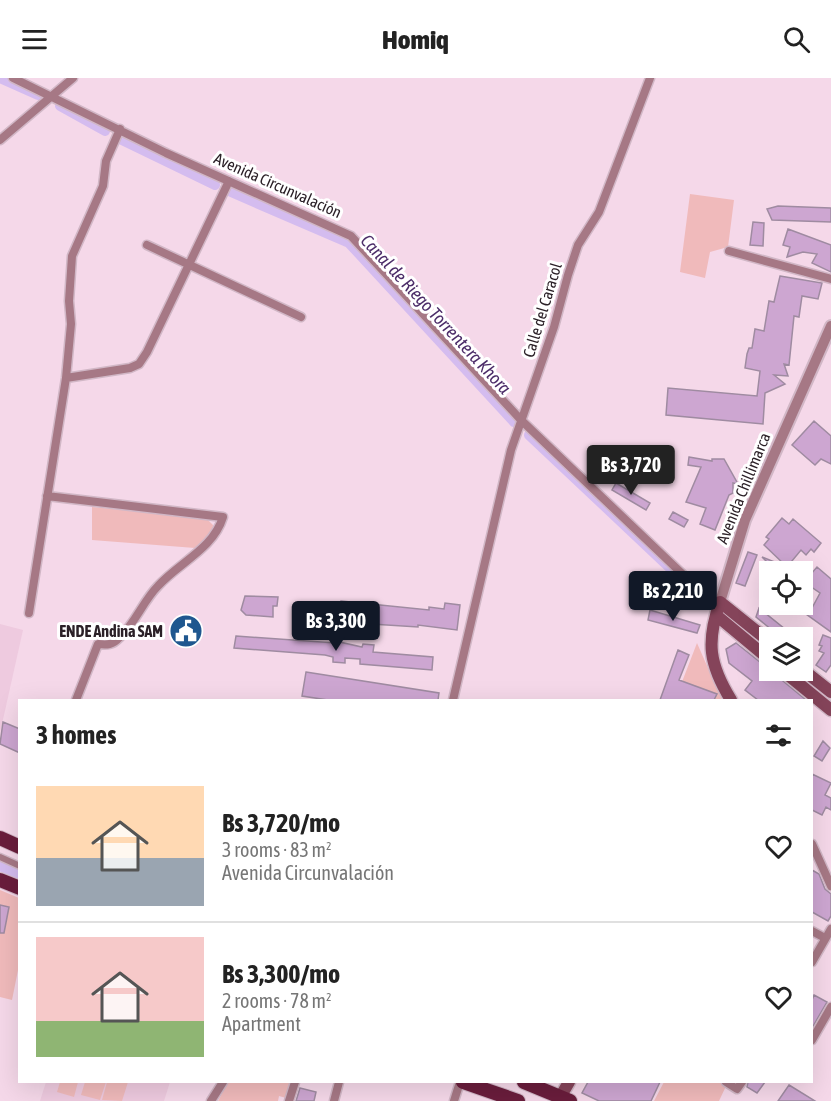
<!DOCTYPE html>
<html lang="en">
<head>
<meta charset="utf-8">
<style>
  :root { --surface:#fff; --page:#f6f6f6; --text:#222; --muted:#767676; --line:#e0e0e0; --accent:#111827 }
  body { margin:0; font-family:"Asap Condensed",sans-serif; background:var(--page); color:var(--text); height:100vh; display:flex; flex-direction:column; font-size:22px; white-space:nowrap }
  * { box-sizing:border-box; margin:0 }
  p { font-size:20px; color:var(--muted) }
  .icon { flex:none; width:33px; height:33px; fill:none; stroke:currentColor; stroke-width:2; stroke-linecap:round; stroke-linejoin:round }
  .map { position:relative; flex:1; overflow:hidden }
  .sheet { position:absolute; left:18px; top:621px; width:795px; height:384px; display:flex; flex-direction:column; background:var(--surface); border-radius:0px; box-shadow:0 6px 24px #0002 }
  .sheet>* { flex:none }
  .controls { position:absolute; left:759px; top:483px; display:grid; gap:12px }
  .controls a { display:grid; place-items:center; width:54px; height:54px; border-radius:0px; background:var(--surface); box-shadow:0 6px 24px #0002; font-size:30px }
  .price { position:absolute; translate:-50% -51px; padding:0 14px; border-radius:6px; background:var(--accent); color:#fff; font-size:20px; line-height:39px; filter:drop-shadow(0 2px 3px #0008) }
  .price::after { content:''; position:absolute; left:50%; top:36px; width:18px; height:14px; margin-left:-9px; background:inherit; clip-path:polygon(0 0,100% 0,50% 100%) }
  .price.on { background:#222; color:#fff }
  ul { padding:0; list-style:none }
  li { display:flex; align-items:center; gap:18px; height:150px; padding:0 18px }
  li+li { border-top:2px solid var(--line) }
  li span { display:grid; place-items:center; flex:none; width:168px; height:120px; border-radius:0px; color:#555 }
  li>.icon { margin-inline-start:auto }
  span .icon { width:72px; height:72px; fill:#fffc; stroke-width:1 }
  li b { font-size:26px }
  h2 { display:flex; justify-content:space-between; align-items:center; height:72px; padding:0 18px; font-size:26px }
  header { display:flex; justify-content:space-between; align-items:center; height:78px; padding:0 18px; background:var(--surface); font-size:27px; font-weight:800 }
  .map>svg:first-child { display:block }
</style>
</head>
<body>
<header><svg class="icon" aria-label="menu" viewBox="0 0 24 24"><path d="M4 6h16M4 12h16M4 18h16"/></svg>Homiq<svg class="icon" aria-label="search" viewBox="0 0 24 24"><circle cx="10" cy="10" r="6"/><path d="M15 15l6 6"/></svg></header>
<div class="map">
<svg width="831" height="1023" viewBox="0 0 831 1023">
  <rect width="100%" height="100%" fill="#f5d8e9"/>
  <path fill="#eecadf" d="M0,546L23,552L0,655Z
    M46,1004H170L164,1023H40Z"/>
  <path fill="#f0babb" d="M690,116L734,122L728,169L710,174L705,200L680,194Z
    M92,429L206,440L213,447C213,459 204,464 195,470L92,462Z
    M697,565L722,622H675Z
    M0,812L19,820V887L12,922L0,919Z
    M60,1004H78L74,1019L57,1014Z
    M85,1004H106L100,1022L81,1017Z
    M107,1004H128L122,1023L102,1022Z
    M228,1004H290L286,1020L279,1018L278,1023H218Z
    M664,1004H721L727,1006L719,1023H654Z"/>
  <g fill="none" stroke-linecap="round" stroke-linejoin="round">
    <path stroke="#d4bcef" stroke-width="10" d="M0,0L38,17
      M60,28L105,53
      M122,62L215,107
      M231,114L349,165L514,344
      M529,357L706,524
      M0,788L20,796"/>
  </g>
  <path fill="#cda6d1" stroke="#9f8ba1" stroke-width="1.5" d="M778,128L831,130V144L772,142L767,131Z
    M753,144L764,145L763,168L750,167Z
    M788,151L831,167V194L812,185L817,176L803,174L787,179L790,169L783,167Z
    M780,198L822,205L818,221L802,218L799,239L794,238L789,287L784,286L788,298L774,297L785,306L765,315L763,346L666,337L668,310L757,318L760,293L745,290L747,276L749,270H752L755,251L764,253L769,223L774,224Z
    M814,343L831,358V386L821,381L815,387L792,367Z
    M689,379L712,383V381H724L738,406L733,405V415L729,417L715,452L700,446L706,430L686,424L701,389L688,387Z
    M616,405L650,425L646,432L612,412Z
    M673,434L688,442L684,449L669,441Z
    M782,440L789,446L793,441L821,465L814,474L811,471L806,477L801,472L787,489L764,467L769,461L766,459Z
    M748,474L757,477L745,508L736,505Z
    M762,479L797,493V494H777Z
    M817,489L831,501V554L792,526H802V523L812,530L820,515L804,504Z
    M245,518L278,519L277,528H273V539L246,537L241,532Z
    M341,523L429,532V529L444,531L445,525L460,527L457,552L418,547V549L340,544L341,541L334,540L335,527L341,528Z
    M759,530L795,559V560L772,552L756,539Z
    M650,532L700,547L697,555L648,542Z
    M823,557L831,560V587L826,594L816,587L824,575L819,573L822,568L819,567Z
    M236,558L335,565V563L362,569L363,566L374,567L373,574L433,579L432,592L360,586V581L345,580V585L333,584V579L325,577L234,570Z
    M736,565L770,592H774L777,598L806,622H758L745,612L752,603L729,585L726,571Z
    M678,572L689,577L679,602L717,616L714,622H660Z
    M306,594L439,615L438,622H328L302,618Z
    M3,644L20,651V675L0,666Z
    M823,663L830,670L822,683L814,678Z
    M812,696L831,705L825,717L831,720V732L826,729L822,737L812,732Z
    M812,792L819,796L825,811L831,816V838L828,843L812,834Z
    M0,827L9,829L4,855H0Z
    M814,917L827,924L812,950V922Z
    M588,1004H660L651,1023H599L582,1015Z
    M748,1004H765L757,1015L747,1009Z
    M789,1007L815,1023H778Z
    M300,1010L316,1014L314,1023H296Z"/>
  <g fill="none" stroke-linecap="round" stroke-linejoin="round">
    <defs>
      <path id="pedestrian" d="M0,779L20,788"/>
      <path id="minor" d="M13,0L166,75L351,158L521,342L718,530
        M0,62L73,0
        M147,167L301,239
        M729,173L831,201
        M66,300L130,290L139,286L147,274L229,103
        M47,418L223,439C213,471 180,484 158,508C143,523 135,546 119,560C113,567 107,567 98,566L76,622
        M29,535L66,300L71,246L69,223L72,178L103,108L106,83L120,51
        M453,622L511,372L554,249L568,197L578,167L599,134L650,0
        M812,766L831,808
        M812,853L825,860
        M812,884L831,851
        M812,962L831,929
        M726,1004L737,1011L742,1004
        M211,1023L223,1004
        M289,1023L295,1004
        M334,1023L339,1004
        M454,1023L460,1004"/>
      <path id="tertiary" d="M720,524L745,442L831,248"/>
      <path id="secondary" d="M716,537L770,582
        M802,591L831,614
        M782,592L831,632
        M731,622C709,586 706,564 720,524L770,564
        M558,1023L569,1004"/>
      <path id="primary" d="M0,760L20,769
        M0,802L20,810
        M463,1004L518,1023
        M524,1004L570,1023"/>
    </defs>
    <use href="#pedestrian" stroke="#d1b7c6" stroke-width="9"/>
    <use href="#minor" stroke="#d1b7c6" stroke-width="11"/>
    <use href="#tertiary" stroke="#d1b7c6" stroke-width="14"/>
    <use href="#secondary" stroke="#d1b7c6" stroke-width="15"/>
    <use href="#primary" stroke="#d1b7c6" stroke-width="16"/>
    <use href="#pedestrian" stroke="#a67885" stroke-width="6"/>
    <use href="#minor" stroke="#a67885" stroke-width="8"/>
    <use href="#tertiary" stroke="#a67885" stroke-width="10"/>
    <use href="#secondary" stroke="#85445a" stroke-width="12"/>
    <use href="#primary" stroke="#6a1d3c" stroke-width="14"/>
  </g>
  <defs>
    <symbol id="civic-disc" viewBox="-11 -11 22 22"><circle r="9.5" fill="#1f578f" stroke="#fff"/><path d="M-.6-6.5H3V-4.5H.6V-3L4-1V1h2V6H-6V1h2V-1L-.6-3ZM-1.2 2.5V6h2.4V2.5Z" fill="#fff"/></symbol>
  </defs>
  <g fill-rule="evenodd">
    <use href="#civic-disc" x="167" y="534" width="38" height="38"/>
  </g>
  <g text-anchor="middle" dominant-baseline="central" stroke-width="6" stroke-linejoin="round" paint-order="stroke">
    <g font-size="16" fill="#2b2027" stroke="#fff">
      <text transform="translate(278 107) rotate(24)">Avenida Circunvalación</text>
      <text transform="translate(542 232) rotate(-73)">Calle del Caracol</text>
      <text transform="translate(743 410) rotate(-68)">Avenida Chillimarca</text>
    </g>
    <g font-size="16" font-weight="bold" fill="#2b2027" stroke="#fff" text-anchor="end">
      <text x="163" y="553">ENDE Andina SAM</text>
    </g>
    <g font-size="18" font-style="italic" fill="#4c2d69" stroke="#fff">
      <text transform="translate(436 236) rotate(47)">Canal de Riego Torrentera Khora</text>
    </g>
  </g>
</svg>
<div class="controls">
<a><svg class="icon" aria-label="locate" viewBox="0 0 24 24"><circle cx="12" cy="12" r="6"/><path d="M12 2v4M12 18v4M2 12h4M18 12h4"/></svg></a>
<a><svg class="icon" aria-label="layers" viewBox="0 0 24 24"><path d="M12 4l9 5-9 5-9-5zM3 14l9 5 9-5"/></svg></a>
</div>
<b class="price on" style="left:631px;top:418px">Bs 3,720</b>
<b class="price" style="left:673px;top:544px">Bs 2,210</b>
<b class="price" style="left:336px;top:574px">Bs 3,300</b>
<section class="sheet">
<h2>3 homes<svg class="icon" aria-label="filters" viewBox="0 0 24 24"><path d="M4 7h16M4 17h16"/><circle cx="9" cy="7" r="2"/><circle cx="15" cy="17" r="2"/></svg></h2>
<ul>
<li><span style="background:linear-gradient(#ffd9b3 60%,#9aa5b1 0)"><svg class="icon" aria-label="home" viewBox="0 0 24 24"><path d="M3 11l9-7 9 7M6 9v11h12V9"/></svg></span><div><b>Bs 3,720/mo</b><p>3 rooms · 83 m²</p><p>Avenida Circunvalación</p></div><svg class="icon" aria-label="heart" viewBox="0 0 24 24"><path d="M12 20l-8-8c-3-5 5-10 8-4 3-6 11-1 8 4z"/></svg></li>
<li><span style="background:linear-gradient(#f6c9c9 70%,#8fb573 0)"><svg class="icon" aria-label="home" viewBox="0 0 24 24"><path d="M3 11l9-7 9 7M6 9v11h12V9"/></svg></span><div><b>Bs 3,300/mo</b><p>2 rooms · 78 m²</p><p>Apartment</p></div><svg class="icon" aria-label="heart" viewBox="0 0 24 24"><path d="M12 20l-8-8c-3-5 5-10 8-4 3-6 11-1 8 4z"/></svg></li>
</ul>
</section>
</div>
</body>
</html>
